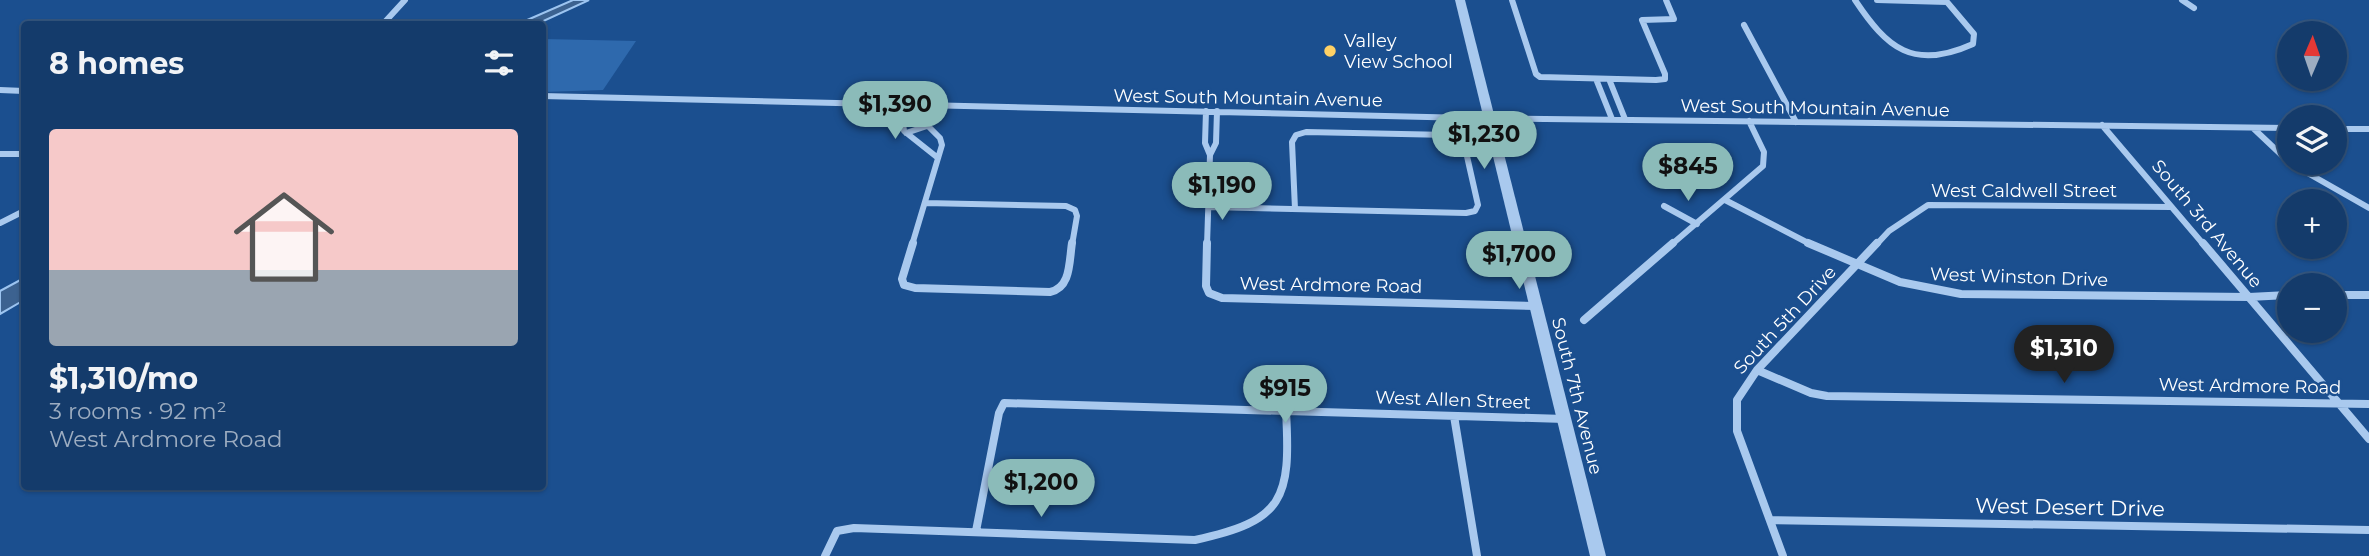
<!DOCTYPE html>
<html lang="en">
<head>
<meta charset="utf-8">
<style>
  :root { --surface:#143b6b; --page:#1d4271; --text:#f1f3f6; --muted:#9dadc1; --line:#33557e; --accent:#8bbbb9 }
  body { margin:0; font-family:Montserrat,sans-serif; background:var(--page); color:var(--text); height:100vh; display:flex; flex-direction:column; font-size:26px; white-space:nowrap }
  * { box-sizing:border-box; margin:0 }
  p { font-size:23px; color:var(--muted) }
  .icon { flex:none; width:38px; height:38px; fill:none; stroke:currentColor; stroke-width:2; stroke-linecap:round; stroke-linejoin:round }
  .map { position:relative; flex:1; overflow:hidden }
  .drawer { position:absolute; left:21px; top:21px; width:525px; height:469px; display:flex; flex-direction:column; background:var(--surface); border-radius:7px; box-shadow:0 2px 5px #0004,0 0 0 2px var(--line) }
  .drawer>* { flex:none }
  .needle { width:46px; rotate:2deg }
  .tools { position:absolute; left:2277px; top:21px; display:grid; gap:14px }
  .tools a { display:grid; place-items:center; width:70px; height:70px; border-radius:50%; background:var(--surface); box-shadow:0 2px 5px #0004,0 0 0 2px var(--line); font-size:35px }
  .price { position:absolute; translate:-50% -60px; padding:0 16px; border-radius:24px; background:var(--accent); color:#111; font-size:23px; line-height:46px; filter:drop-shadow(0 2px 4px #0008) }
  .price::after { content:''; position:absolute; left:50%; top:42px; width:21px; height:16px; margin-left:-10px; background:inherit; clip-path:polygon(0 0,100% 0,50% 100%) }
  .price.on { background:#222; color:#fff }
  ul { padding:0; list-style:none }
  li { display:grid; align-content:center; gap:14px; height:371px; padding:0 28px }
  li span { display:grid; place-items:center; height:217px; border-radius:7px; color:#555 }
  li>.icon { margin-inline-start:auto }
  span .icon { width:126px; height:126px; fill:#fffc; stroke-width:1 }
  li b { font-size:30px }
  h2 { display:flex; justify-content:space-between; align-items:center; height:84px; padding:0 28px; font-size:30px }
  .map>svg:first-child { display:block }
</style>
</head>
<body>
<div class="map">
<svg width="2369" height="556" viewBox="0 0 2369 556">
  <rect width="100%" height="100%" fill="#1b4f8f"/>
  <path fill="#2e69ad" d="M543,39L636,41L603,90L543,92Z"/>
  <path fill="#3c6290" stroke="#9cc4f0" stroke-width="2" d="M573,0H589L537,24H518Z
    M24,278V300L0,314V291Z"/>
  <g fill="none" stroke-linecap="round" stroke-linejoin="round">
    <path stroke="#a9c9ee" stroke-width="6" d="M1512,0L1536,74L1540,77L1656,80L1665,79V74L1642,20L1674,19L1666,0
      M1855,0C1887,48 1913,71 1973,44L1974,34L1947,2L1877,0
      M2182,0L2194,8
      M383,24L405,0
      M1744,25L1796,122
      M1596,79L1612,119
      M1609,79L1625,119
      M0,90L24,91
      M542,96L1469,118L2289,128
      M909,104L903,123L904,131L938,158
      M1206,111L1205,143L1210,155L1207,245
      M2102,125L2204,245
      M2253,128L2289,162
      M2334,129H2369
      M906,133L927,126
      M0,154H24
      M1210,155L1216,143L1217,111
      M2290,163L2369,208
      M1725,200L1812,245
      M925,203L1066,206L1075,210L1077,216L1072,245
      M1664,206L1697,224
      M1209,207L1466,213L1475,211L1478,205L1464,143L1449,135L1306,132L1296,135L1292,142L1295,209
      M0,223L24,211
      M912,245L942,145L940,138L925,123L933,105
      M1671,245L1763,166L1764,152L1749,121
      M1876,245L1889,231L1928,205L2171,207"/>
    <path stroke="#a9c9ee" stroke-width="8" d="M913,243L902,279L904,285L915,288L1050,292C1071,288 1069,262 1072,243
      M1207,243L1206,286L1209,293L1222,298L1536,306
      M1808,243L1900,282L1961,294L2249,297L2289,295
      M2203,243L2369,439
      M2334,295H2369
      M1584,320L1673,243
      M1757,370L1811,393L1827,396L2369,404
      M1454,416L1477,556
      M1770,520L2369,530
      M976,531L999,413L1004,403L1565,419
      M825,556L837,531L854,528L1195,540C1284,521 1291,499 1286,411
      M1783,556L1737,431V400L1757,370L1877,243"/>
    <path fill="#a9c9ee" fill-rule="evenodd" d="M1455,0H1465L1606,556H1590Z"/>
  </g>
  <circle fill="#ffd166" stroke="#1b4f8f" stroke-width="2.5" cx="1330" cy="51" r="7"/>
  <g text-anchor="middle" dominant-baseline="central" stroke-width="5" stroke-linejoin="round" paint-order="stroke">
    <g font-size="18" fill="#fff" stroke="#1b4f8f" text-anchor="start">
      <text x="1344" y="41">Valley<tspan x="1344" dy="21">View School</tspan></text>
    </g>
    <g font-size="18" fill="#fff" stroke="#1b4f8f">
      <text transform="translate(1248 98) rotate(1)">West South Mountain Avenue</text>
      <text transform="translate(1815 108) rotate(1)">West South Mountain Avenue</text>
      <text x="2024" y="191">West Caldwell Street</text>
      <text transform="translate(2207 224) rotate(50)">South 3rd Avenue</text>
      <text transform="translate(2019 277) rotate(2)">West Winston Drive</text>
      <text transform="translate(1331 285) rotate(1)">West Ardmore Road</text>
      <text transform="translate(1785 320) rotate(-47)">South 5th Drive</text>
      <text transform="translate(2250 386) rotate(1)">West Ardmore Road</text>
      <text transform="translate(1577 396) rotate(76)">South 7th Avenue</text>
      <text transform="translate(1453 400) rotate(2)">West Allen Street</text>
    </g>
    <g font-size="21" fill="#fff" stroke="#1b4f8f">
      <text transform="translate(2070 507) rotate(1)">West Desert Drive</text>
    </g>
  </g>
</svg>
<div class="tools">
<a><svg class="needle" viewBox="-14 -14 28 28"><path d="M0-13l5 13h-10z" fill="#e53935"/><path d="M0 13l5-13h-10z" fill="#9dadc1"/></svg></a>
<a><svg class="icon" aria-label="layers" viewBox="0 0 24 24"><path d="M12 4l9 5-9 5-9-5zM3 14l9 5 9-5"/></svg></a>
<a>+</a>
<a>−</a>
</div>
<b class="price" style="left:895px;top:141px">$1,390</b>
<b class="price" style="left:1484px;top:171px">$1,230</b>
<b class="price" style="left:1688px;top:203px">$845</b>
<b class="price" style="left:1222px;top:222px">$1,190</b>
<b class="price" style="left:1519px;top:291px">$1,700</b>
<b class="price on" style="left:2064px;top:385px">$1,310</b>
<b class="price" style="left:1285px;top:425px">$915</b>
<b class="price" style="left:1041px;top:519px">$1,200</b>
<section class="drawer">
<h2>8 homes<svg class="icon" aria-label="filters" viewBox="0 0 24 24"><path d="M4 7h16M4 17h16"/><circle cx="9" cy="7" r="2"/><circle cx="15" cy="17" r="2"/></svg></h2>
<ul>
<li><span style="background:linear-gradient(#f6c9c9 65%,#9aa5b1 0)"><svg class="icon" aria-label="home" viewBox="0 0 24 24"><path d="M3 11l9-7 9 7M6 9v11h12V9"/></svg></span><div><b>$1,310/mo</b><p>3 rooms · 92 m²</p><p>West Ardmore Road</p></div></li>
</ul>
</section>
</div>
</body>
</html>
